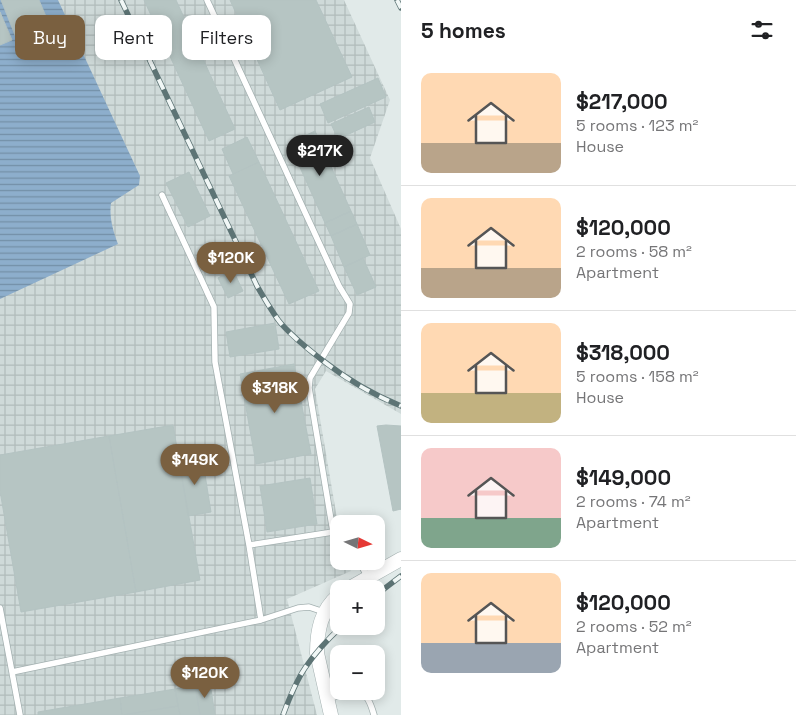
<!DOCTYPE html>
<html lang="en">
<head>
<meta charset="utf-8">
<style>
  :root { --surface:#fff; --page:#f2f2f2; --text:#202124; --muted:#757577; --line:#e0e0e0; --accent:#7a6040 }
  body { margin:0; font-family:"Space Grotesk",sans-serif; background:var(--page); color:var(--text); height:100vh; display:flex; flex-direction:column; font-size:19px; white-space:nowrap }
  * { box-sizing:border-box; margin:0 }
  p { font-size:16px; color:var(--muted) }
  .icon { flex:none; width:28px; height:28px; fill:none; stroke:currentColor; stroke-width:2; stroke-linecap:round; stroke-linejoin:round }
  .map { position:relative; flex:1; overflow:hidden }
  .details { display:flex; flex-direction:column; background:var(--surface); width:395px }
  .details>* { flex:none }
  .banner { position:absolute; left:15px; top:15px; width:310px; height:45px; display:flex; gap:10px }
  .needle { width:32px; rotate:95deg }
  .buttons { position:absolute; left:330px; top:515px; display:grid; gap:10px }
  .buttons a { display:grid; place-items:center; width:55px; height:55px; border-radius:10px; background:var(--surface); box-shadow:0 2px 12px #0003; font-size:25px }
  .price { position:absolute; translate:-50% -42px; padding:0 11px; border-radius:18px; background:var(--accent); color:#fff; font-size:16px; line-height:32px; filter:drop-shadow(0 1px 2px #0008) }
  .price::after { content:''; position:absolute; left:50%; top:30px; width:15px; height:11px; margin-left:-8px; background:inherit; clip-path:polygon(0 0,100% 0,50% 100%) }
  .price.on { background:#222; color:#fff }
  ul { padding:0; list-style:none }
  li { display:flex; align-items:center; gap:15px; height:125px; padding:0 20px }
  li+li { border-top:1px solid var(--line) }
  li span { display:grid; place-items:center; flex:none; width:140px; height:100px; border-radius:10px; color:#555 }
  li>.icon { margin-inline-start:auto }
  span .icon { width:60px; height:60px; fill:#fffc; stroke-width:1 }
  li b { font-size:21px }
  h2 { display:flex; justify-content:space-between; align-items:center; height:60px; padding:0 20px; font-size:21px }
  .chip { padding:0 18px; border-radius:10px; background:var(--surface); box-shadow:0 2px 12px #0003; font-size:18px; line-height:45px }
  .chip.on { background:var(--accent); color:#fff }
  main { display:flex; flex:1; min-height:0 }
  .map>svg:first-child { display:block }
</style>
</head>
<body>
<main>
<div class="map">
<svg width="401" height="715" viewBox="0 0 401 715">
  <defs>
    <pattern id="industrial-grid" width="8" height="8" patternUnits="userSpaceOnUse" patternTransform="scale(1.25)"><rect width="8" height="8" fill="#cfdad9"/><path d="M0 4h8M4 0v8" fill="none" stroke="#b1bcbb"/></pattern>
    <pattern id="water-rules" width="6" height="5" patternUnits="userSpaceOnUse" patternTransform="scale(1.25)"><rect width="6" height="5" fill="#8daecc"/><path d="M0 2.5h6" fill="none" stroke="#738fa7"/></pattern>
  </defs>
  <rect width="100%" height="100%" fill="#e1eae9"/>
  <path fill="url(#industrial-grid)" d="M0,0H344L390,100L370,158L401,229V414L326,371L315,389L339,530V561H359L348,566L351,571L287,599L317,715H0Z"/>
  <path fill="url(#water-rules)" d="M0,0H58L140,176L139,185L111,203C109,217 113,231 118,244L0,299Z"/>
  <path fill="#b6c5c3" stroke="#b4c3c2" d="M1,0H39L50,26L17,40Z
    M144,0H176L235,129L209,141Z
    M230,0H316L352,77L280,110Z
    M0,12L12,40L0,45Z
    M378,78L386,97L328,123L320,104Z
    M369,107L375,122L338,139L331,124Z
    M315,131L351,211L325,223L289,143Z
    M247,137L259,162L233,174L222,149Z
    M259,162L319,291L289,304L229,176Z
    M189,172L210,216L188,227L166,183Z
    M351,211L357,224L331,236L325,223Z
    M357,224L370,255L344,267L331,236Z
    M363,258L376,287L357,295L344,267Z
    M233,270L243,291L228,298L218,278Z
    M275,323L279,349L230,357L226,332Z
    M294,364L311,454L256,464L240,374Z
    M173,425L200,580L136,592L109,436Z
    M386,425L401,426V510V509L393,511L377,426Z
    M109,436L136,592L21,612L0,491V455Z
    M202,456L211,512L188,516L179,460Z
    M310,478L317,524L267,532L260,486Z
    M210,683L215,715H200L195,685Z
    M195,685L200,715H180L175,689Z
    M175,689L178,706L122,715L120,698Z
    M120,698L122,715H38V712Z
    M178,706L180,715H124Z"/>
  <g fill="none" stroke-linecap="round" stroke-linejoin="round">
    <defs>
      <path id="service" d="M207,0L339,286L350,304L349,313L310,378L309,388L333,532
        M162,195L214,307L215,362L249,545L333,532L339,536
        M359,561L368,578
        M0,608L20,715
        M261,620L298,608L309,607L324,612
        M12,672L261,620L249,545
        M328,699C355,690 365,682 374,715"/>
      <path id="tertiary" d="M348,589L401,559
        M331,715L317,653C317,630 321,610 339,595"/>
    </defs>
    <use href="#service" stroke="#a4b1b1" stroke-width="7"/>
    <use href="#tertiary" stroke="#a4b1b1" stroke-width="15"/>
    <use href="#service" stroke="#fff" stroke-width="5.5"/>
    <use href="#tertiary" stroke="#fff" stroke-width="14"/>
    <defs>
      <path id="rail" d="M121,0L257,286C264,298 271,310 279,321C291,336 307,348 322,360C348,380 371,394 401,406
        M397,0L401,8
        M376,595L401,576
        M283,715C289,699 295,683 305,668C315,653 328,639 342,626"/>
    </defs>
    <use href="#rail" stroke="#5d7475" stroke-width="5.5"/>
    <use href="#rail" stroke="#f1f7f6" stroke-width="4" stroke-dasharray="11" stroke-linecap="butt"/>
  </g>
</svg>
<div class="buttons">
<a><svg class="needle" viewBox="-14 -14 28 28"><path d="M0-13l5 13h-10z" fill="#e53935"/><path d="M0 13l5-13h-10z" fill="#757577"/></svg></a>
<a>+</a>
<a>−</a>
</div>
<b class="price on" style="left:320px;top:177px">$217K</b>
<b class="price" style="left:231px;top:284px">$120K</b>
<b class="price" style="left:275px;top:414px">$318K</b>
<b class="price" style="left:195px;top:486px">$149K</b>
<b class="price" style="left:205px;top:699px">$120K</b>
<div class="banner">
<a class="chip on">Buy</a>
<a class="chip">Rent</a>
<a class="chip">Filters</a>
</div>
</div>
<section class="details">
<h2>5 homes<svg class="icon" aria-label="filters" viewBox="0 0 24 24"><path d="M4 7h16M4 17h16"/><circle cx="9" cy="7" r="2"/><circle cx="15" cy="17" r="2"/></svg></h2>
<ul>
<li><span style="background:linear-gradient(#ffd9b3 70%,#b9a48a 0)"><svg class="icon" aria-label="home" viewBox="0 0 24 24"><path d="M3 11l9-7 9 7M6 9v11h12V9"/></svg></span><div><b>$217,000</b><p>5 rooms · 123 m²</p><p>House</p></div></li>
<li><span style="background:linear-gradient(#ffd9b3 70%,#b9a48a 0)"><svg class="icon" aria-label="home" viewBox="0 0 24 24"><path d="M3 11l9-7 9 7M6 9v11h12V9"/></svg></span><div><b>$120,000</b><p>2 rooms · 58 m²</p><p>Apartment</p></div></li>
<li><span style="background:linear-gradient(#ffd9b3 70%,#c2b280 0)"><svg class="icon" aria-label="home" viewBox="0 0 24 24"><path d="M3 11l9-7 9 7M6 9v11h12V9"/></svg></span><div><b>$318,000</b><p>5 rooms · 158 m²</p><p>House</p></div></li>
<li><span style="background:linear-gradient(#f6c9c9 70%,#7fa58c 0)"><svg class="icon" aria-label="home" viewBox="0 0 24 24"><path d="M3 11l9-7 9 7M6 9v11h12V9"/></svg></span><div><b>$149,000</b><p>2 rooms · 74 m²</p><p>Apartment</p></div></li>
<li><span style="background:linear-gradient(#ffd9b3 70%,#9aa5b1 0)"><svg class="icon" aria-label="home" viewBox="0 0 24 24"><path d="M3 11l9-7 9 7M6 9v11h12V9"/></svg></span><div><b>$120,000</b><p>2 rooms · 52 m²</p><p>Apartment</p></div></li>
</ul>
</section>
</main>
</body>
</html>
